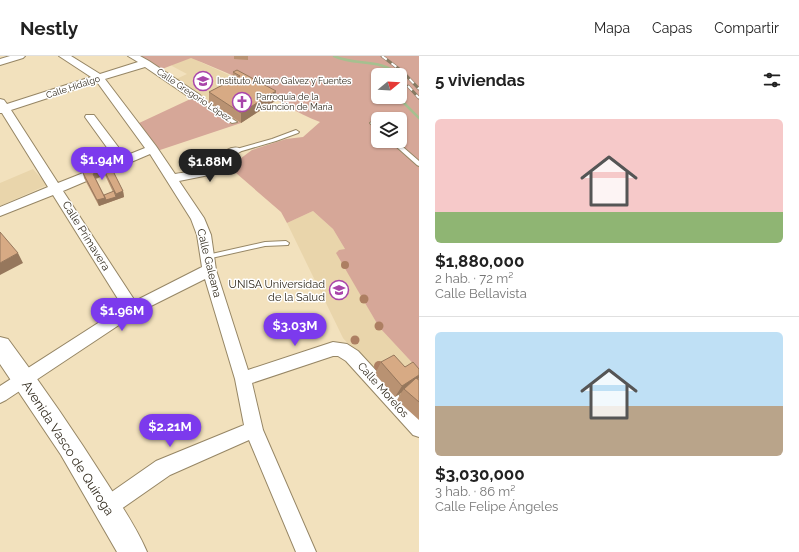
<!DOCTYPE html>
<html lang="es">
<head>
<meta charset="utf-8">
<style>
  :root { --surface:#fff; --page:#f6f6f6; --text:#222; --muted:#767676; --line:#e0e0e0; --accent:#7c3aed }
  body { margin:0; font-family:Raleway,sans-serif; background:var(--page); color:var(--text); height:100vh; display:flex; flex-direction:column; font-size:15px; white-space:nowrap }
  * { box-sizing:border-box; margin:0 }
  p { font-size:13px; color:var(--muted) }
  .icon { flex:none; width:22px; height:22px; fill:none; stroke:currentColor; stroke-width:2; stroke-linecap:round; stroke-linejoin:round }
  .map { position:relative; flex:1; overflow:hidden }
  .drawer { display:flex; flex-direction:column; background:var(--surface); width:380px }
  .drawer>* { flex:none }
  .needle { width:26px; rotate:72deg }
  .tools { position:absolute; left:371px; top:12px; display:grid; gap:8px }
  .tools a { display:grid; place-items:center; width:36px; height:36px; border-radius:6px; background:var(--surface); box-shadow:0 1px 3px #0004; font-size:20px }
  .price { position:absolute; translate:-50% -34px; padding:0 9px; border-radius:14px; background:var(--accent); color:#fff; font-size:13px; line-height:26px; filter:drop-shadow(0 1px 2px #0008) }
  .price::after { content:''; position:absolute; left:50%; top:24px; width:12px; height:9px; margin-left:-6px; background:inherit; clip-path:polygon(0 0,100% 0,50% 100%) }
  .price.selected { background:#222; color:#fff }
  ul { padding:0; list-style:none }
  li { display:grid; align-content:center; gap:8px; height:212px; padding:0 16px }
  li+li { border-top:1px solid var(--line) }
  li span { display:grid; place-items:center; height:124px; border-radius:6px; color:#555 }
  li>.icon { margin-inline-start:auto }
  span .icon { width:72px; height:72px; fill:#fffc; stroke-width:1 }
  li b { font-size:17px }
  h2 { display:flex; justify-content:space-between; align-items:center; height:48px; padding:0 16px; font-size:17px }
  header { display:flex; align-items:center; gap:24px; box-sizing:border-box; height:56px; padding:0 20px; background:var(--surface); border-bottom:1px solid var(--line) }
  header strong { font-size:19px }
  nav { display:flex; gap:22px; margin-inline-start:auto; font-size:14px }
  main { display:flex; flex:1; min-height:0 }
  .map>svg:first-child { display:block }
</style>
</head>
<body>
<header>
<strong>Nestly</strong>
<nav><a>Mapa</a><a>Capas</a><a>Compartir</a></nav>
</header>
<main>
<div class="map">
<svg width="419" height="496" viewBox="0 0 419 496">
  <rect width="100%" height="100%" fill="#f2e1bd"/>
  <path fill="#e9d5ab" d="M167,0H318L241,21L194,3L231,20L227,23L240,30L209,46L174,24L187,18L172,10Z
    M33,113L47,129L0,150V127Z
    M313,155L333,173L345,193L337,197L379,271L419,314V367L407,356L343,282L287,167Z"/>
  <path fill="#d6a798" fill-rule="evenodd" d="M139,0H419V314L379,271L336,197L339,194L345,193L333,173L313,155L287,167L281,156L229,111L252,94L286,83L303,81L320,66C290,55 265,35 236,21C221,14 206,8 191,2L162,13ZM378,19H400V41H378ZM378,63H400V85H378Z
    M199,39L241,67L157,95L137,68Z"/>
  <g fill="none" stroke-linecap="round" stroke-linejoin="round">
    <path stroke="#a5c08f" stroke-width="2.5" d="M334,0C355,10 381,2 399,19
      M398,41L419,62"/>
    <defs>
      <path id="service" d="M194,40H198L237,66L232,67L194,42Z
        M373,65L378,68V73L371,68L370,67Z
        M296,74L299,76L298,77L276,85L235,97L232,95L233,94L272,83Z
        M390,85H396L419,105V110L417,109Z
        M286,185L289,187L288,189L265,190L207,203L204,201L207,199L265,186Z"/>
      <path id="minor" d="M10,0H25L23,2L0,9V3Z
        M59,0H71L100,18L138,6L128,0H140L149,5L200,39L201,41L200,43H192L145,11L105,23L156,90L175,118C185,116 202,116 211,108C219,101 227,89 239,92L241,95L227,105L218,115L209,119L179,125L204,162L211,179L216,214L248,314L333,286L347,288L358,295L419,361V381L413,379L346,305L338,300H333L252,327L263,374L316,496H296L249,384L170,419L114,458L107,461L100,458L97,451L100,444L156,405L244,369L235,323L205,223L137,257L6,344L0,347V330L123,251L53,139L0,160V151L48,131L2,57H0V43L4,44L7,48L91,21ZM97,26L145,92L125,100L94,59H86L85,61L116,104L58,127L11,54ZM150,98L191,163L197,179L202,211L135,245L63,135Z"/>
      <path id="secondary" d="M0,281L8,283C43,330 76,378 107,427C121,449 137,472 147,496H117L61,399L0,308Z"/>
    </defs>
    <use href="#service" stroke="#968665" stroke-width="2"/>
    <use href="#minor" stroke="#968665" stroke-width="2"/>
    <use href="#secondary" stroke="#968665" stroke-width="2"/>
    <use href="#service" fill="#fff" fill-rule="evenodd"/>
    <use href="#minor" fill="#fff" fill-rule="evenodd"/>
    <use href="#secondary" fill="#fff" fill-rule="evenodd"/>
    <defs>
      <path id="rail" d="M382,0L403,16L419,33
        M408,30L419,42"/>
    </defs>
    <use href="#rail" stroke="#867a63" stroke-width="3"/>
    <use href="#rail" stroke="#fff" stroke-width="2" stroke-dasharray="6" stroke-linecap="butt"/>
  </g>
  <g fill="#ad7f62">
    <circle cx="345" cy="209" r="4"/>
    <circle cx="364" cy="243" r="4.5"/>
    <circle cx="379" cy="270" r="4.5"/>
    <circle cx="355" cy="284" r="4.5"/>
    <circle cx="379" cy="310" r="5"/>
  </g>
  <path fill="#b99272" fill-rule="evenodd" d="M234,0H248V4L234,3Z
    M237,14L275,45L241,67L209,46V36L232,24L233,16Z
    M109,107L123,135L124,141L99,150L84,122L83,117ZM105,119L113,136L104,139L96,123Z
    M381,306L419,313V322L418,323L419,324V364L397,344L401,337L395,341L375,318Z"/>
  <path fill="#96775c" d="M276,35L275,45L241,67V57Z
    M104,114L105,119L94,123L93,118Z
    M123,135L124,141L99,150L97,144L105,142L116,141V138Z
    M18,197L23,207L0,219V207Z
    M419,319V322L415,329L404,333L401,337L395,341L402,330Z"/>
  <path fill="#d7aa84" stroke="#96775c" d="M237,14L276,35L241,57L209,36L240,20L233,16Z
    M109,107L123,135L116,138L104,114L93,118L105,142L97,144L83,117Z
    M114,135L116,141L106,144L104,139Z
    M0,176L18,197L0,207Z
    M394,299L405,311L413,306L419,313V319L402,330L381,306Z
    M416,322L419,324V346L404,333Z"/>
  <defs>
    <symbol id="school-ring" viewBox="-11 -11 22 22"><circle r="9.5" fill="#fff" stroke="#a945aa" stroke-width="1.5"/><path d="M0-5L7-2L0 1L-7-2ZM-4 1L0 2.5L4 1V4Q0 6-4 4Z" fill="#a945aa"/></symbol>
    <symbol id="church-ring" viewBox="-11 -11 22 22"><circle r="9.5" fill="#fff" stroke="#a945aa" stroke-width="1.5"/><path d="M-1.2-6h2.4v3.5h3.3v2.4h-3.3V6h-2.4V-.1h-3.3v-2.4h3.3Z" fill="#a945aa"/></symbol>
    <symbol id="university-ring" viewBox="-11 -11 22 22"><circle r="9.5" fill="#fff" stroke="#a945aa" stroke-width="1.5"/><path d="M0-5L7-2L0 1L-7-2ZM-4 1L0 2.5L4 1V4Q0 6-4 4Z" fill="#a945aa"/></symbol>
  </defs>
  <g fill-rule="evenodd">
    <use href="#school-ring" x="192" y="14" width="22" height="22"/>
    <use href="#church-ring" x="231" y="35" width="22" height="22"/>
    <use href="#university-ring" x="328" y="223" width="22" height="22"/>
  </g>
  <g text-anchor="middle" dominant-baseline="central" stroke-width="3" stroke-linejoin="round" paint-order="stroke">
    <g font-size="9" fill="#322b1e" stroke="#fff" text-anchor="start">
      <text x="217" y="25">Instituto Alvaro Galvez y Fuentes</text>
      <text x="256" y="41">Parroquia de la<tspan x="256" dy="10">Asunción de María</tspan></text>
    </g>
    <g font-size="9" fill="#322b1e" stroke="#fff">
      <text transform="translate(73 31) rotate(-18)">Calle Hidalgo</text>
      <text transform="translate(194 39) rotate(34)">Calle Gregorio López</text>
    </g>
    <g font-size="11" fill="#322b1e" stroke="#fff">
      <text transform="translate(86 180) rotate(58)">Calle Primavera</text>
      <text transform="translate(209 207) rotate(76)">Calle Galeana</text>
      <text transform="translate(383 334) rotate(48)">Calle Morelos</text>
    </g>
    <g font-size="11" fill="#322b1e" stroke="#fff" text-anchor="end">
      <text x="325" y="228">UNISA Universidad<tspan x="325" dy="13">de la Salud</tspan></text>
    </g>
    <g font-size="13" fill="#322b1e" stroke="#fff">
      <text transform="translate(68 392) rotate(57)">Avenida Vasco de Quiroga</text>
    </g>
  </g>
</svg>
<div class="tools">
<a><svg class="needle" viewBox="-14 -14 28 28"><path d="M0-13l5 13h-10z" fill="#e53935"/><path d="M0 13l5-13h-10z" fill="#767676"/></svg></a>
<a><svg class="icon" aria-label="layers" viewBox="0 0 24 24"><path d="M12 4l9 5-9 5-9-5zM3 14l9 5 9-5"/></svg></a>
</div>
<b class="price" style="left:102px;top:125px">$1.94M</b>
<b class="price selected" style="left:210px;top:127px">$1.88M</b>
<b class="price" style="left:122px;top:276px">$1.96M</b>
<b class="price" style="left:295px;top:291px">$3.03M</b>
<b class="price" style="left:170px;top:392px">$2.21M</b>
</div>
<section class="drawer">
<h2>5 viviendas<svg class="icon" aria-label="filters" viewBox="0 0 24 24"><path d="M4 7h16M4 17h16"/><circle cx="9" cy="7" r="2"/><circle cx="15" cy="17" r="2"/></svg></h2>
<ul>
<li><span style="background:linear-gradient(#f6c9c9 75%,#8fb573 0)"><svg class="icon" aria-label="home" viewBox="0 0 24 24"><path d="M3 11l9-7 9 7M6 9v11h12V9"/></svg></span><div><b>$1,880,000</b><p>2 hab. · 72 m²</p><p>Calle Bellavista</p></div></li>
<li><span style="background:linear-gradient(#bfe0f5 60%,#b9a48a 0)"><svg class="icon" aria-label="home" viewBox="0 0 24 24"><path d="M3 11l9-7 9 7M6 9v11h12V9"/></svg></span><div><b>$3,030,000</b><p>3 hab. · 86 m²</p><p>Calle Felipe Ángeles</p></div></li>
</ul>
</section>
</main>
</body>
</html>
